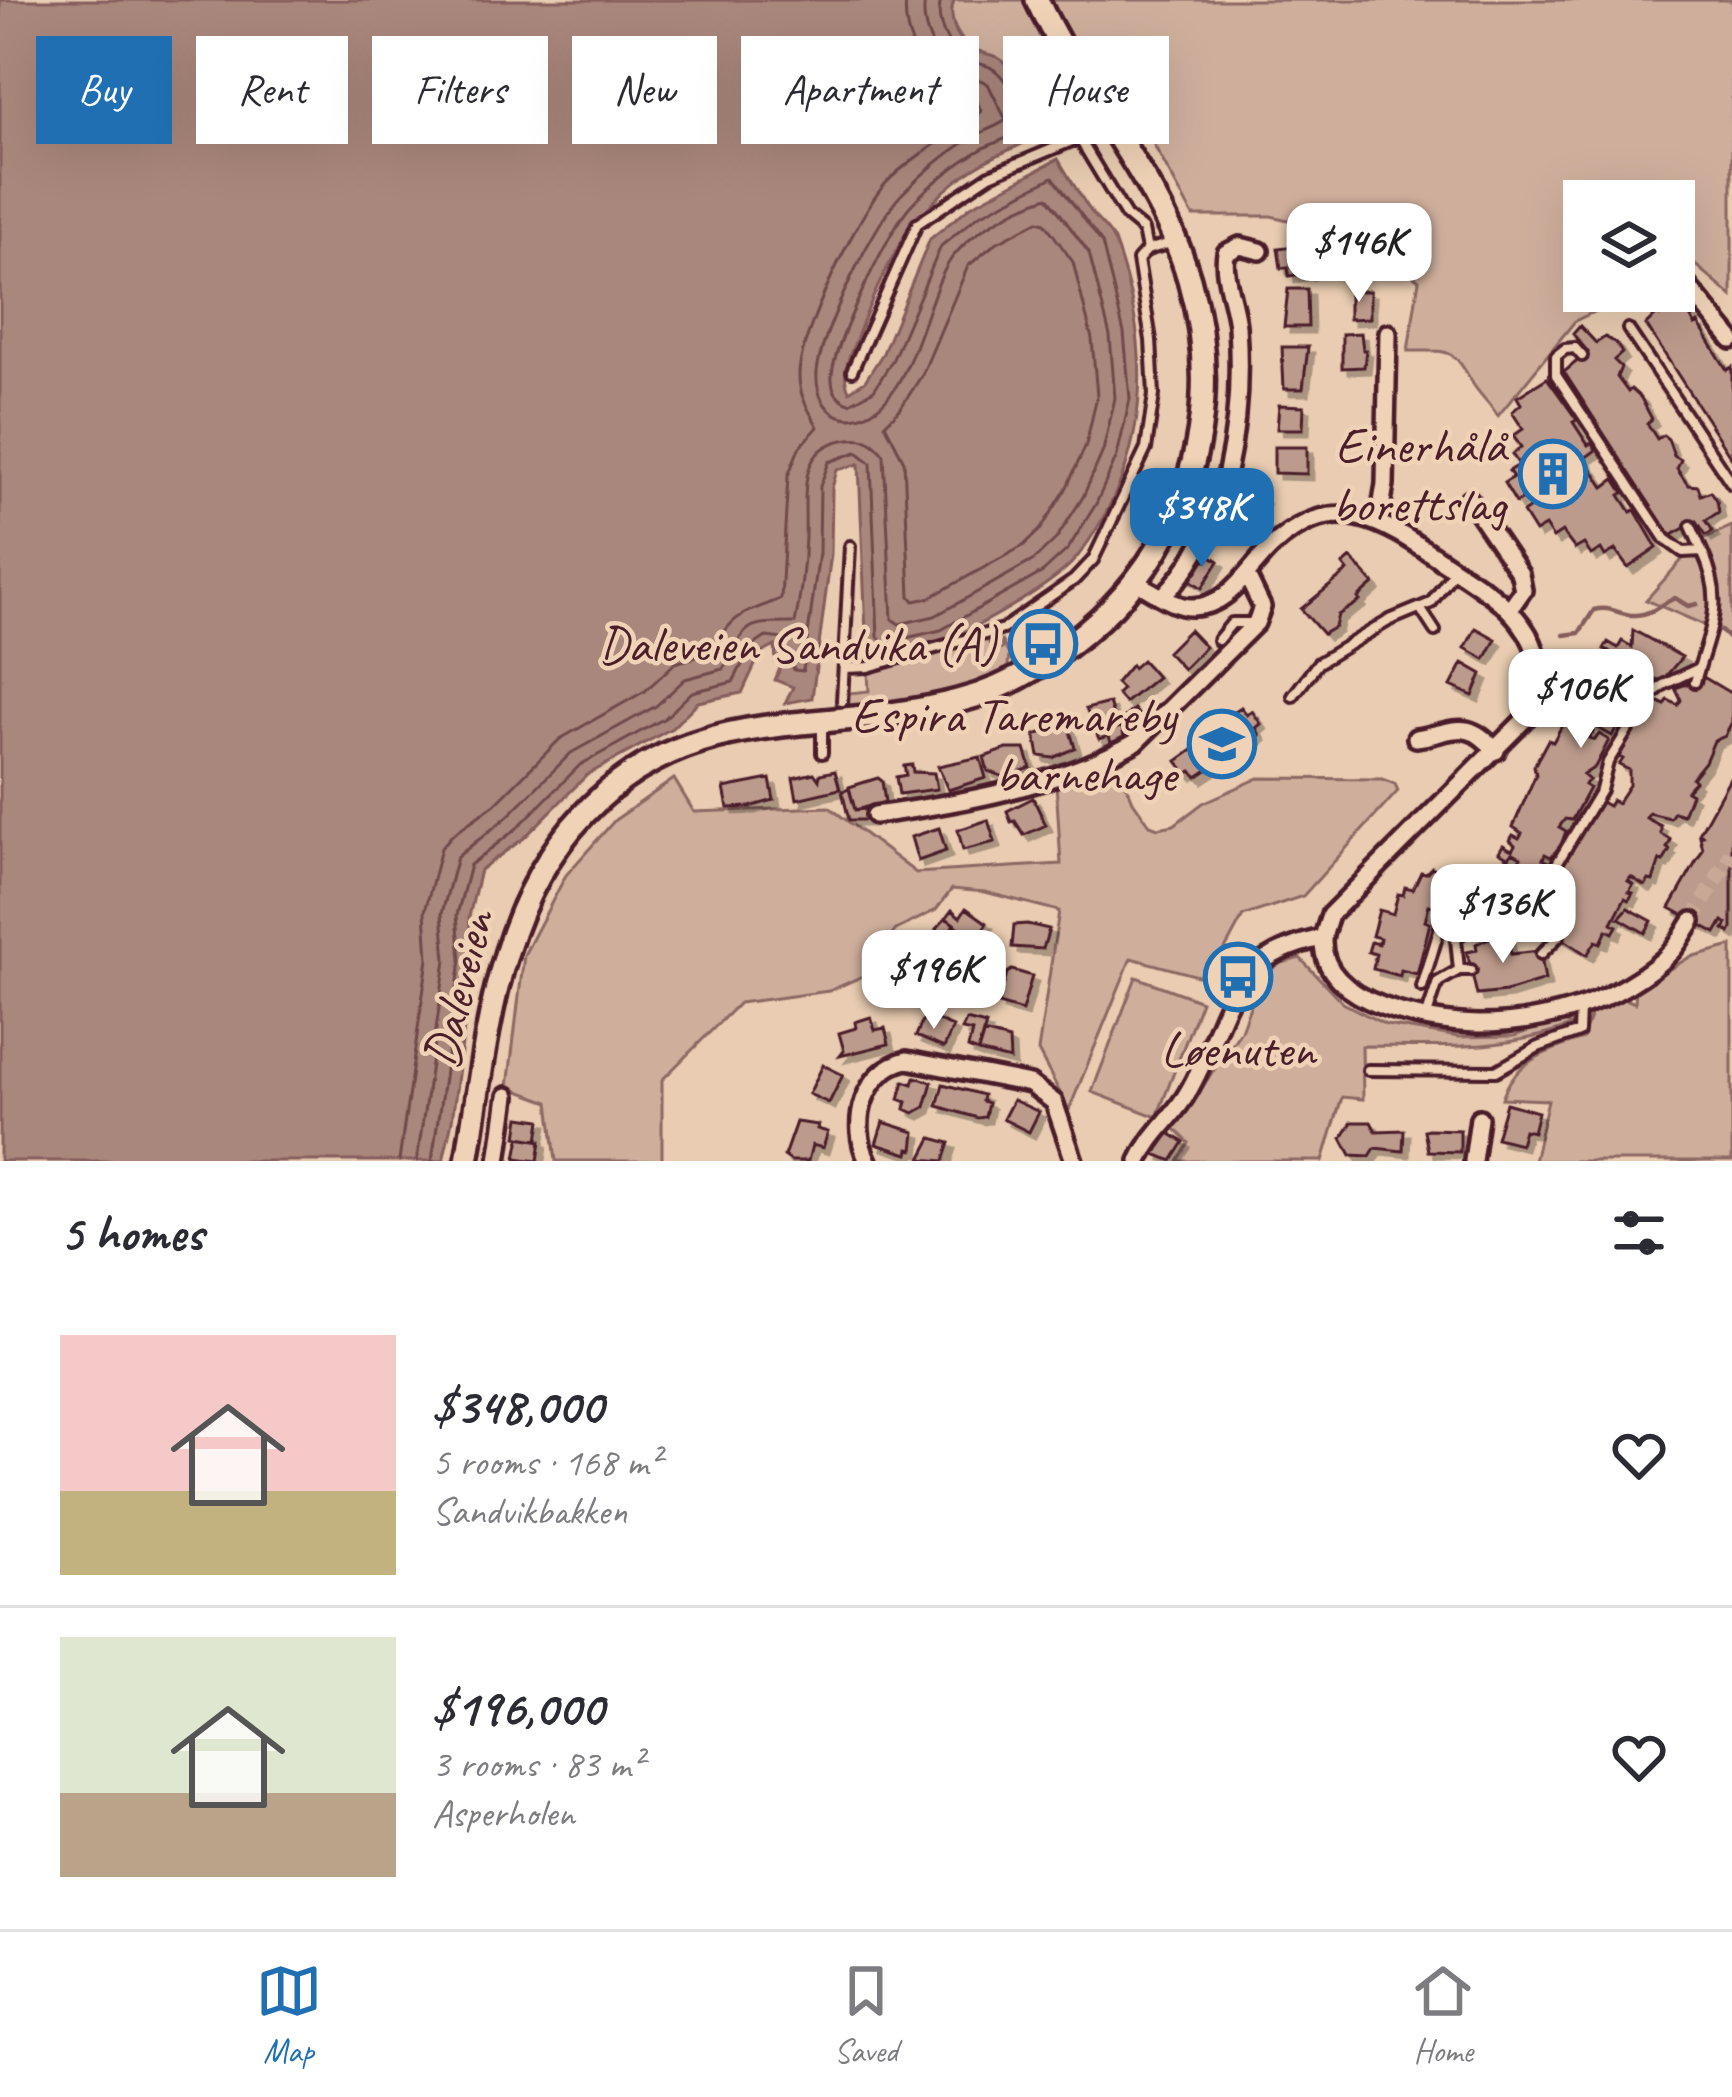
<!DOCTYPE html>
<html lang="en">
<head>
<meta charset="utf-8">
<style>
  :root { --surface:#fff; --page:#f7f7f7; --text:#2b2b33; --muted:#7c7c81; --line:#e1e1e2; --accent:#1f6fb2 }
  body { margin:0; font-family:Caveat,sans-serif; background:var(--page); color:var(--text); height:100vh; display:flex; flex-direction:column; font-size:45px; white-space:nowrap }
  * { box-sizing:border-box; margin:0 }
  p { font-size:39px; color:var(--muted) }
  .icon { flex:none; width:66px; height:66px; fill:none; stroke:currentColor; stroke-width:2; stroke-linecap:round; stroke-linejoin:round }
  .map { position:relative; height:1161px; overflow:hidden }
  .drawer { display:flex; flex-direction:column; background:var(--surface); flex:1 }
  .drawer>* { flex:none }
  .top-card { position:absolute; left:36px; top:36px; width:1662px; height:108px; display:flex; gap:24px }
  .controls { position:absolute; left:1563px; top:180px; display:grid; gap:24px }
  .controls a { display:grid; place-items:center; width:132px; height:132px; border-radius:0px; background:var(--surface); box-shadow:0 12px 48px #0002; font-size:60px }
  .price { position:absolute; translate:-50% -102px; padding:0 27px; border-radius:24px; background:#fff; color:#222; font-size:39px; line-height:78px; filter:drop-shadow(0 3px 6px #0008) }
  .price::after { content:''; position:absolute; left:50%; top:72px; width:36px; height:27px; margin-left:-18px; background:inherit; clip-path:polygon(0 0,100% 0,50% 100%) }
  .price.selected { background:var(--accent); color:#fff }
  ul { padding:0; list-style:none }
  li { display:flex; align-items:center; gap:36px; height:300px; padding:0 60px }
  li+li { border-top:3px solid var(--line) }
  li span { display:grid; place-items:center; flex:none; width:336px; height:240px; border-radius:0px; color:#555 }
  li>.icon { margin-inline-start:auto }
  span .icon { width:144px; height:144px; fill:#fffc; stroke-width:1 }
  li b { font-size:51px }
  h2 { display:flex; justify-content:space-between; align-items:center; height:144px; padding:0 60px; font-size:51px }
  .pill { padding:0 42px; border-radius:0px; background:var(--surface); box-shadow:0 12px 48px #0002; font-size:42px; line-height:108px }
  .pill.selected { background:var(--accent); color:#fff }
  .dock { display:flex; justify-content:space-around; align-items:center; height:168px; border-top:3px solid var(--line); background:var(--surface); font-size:33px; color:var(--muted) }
  .dock a { display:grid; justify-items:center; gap:6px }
  .dock .selected { color:var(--accent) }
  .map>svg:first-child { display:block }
</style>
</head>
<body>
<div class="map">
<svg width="1732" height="1161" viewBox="0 0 1732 1161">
  <defs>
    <filter id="shadow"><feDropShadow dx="6" dy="6" stdDeviation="0" flood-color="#0004"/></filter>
  </defs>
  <rect width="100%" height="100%" fill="#e9ccb1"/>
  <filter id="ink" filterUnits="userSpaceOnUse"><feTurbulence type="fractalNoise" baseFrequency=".00833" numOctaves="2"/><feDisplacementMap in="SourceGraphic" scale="24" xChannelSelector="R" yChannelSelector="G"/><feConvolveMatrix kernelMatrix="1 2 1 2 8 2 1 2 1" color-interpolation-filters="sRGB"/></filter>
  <g filter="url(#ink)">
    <path fill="#cfaf9c" stroke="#8c6764" stroke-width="3" d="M954,0H1732V297L1691,261L1674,271V201H1584V291H1637L1575,321L1498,416C1491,405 1480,395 1473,384C1452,347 1451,351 1408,351L1419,280L1352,227L1305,224L1271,216H1193L1149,136L1126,113L1085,120L1029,142L1039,135C1037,94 1007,57 969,48C957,34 946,18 954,0Z
      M1732,526V637L1646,600L1699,541Z
      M988,638H998L989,643L993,652L1002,649L1001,640L1009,655L1008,666C984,698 887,707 849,707V693L869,691L868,671Z
      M1116,759L1133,801L1150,825L1158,828L1174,825L1203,803L1259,778L1382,779L1395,784L1398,791L1303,896L1243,916L1209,979L1131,958L1069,1110L1038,1051L1059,911L985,892L952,889L936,910L896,930L878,950L865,975L829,991L739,1003L662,1080V1161H556L549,1102L508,1087L524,955L566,875L615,820L674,779L694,812L829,807L916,873L1061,864L1056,783Z
      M1732,946V1161H1534L1548,1100L1502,1098C1515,1060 1547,1052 1582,1039L1592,1012L1623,998L1635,1003L1636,989L1690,957Z
      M1300,958L1343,1003L1386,1025L1459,1037L1514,1036L1561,1020L1571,1026C1504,1052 1434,1046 1362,1046L1363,1099L1342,1097L1323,1161H1178L1189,1143L1174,1128L1241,1031L1264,968Z
      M1136,977L1201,1001L1157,1117L1092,1092Z"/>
    <path fill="#aa877c" stroke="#845d5c" stroke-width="3" d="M0,0H954C948,15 955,43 973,50C986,55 996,53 1007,65C1023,81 1038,113 1039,135C1023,145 1005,151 988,160C920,197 887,259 860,329C853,350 839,371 849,391L865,381L883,353L930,239L971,206L1058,159C1069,177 1080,196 1092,213C1099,223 1110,231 1114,241C1154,351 1151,461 1078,556C1056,584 982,625 947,640C923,651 892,653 867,659L859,464L837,470L832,488L831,554L812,698L785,703L793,687L775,680L781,666L776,662L775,646L760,654L742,693L698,702L672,728L587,775L524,838L480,870L469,917L473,959L452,1121L443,1161H0Z"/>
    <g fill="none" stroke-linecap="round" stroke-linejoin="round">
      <path stroke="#70494b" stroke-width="3" d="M1038,221L1045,223L1073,262L1092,339L1097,396L1086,445L1066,489L1041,529L1023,546L929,598L914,601L910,596L904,461L885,424L900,409L922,375L968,266L996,243Z
        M399,1161L428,959L425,911L441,848L452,835L495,804L560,739L645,691L675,663L711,653C733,613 742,614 781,599L788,476L799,448L818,427C809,410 799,397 799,376C798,337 859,212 886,183C914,154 952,136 981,111L975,96C931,87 901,45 906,0
        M417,1161L446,960L442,913L457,857L507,817L571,753L656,706L685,679L723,669C749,622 743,623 795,623C801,595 804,565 805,536C807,500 795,450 843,440C862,436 873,439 884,455L892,619L899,624L935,616L1034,560L1056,539L1083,497L1103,451L1115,398L1110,336L1089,253L1048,197C1017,207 976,229 955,254C923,290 914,414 851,418C842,418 833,414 827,407C819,398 816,384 817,373C819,336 876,218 903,193C924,172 948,151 975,136C985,130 997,127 1006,120L988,84C978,77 969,78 959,73C934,60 920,26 925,0
        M432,1161L461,960L457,915L470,865L516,829L580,765L665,718L692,692L733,682L751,647L766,637L783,639L794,670L803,671L819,553L820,486L829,462L857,452L871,463L878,637L884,643L941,630L1043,572L1068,549L1096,504L1117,456L1130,399L1124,333L1102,243L1053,177L978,216L941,246L893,359L874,390L850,403C837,399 831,389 832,375C834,344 889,229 910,206C930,184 959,162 984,148C998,141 1014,137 1026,127C1021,111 1012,88 1000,75C989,62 978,66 966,59C946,49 935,20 941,0"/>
      <path stroke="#845d5c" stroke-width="4.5" d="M1721,631L1732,642
        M1564,635L1579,633L1594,610C1611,605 1620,616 1636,615C1653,614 1661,604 1675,598L1688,606L1697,604"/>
    </g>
    <path fill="#bd9b8c" stroke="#4a1f2b" stroke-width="3" filter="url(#shadow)" d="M1305,245L1309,273L1289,276L1288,267L1281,268L1278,248Z
      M1288,289H1307L1308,327H1284Z
      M1349,291H1370V318L1349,319Z
      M1674,302L1688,308L1694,316L1691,318L1695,325L1698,323L1727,370L1732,367V459L1646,325L1658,313L1660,316L1671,308L1669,305Z
      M1580,326L1596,343L1605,337L1616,343L1622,353L1614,360L1621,367L1617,377L1628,392L1631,389L1641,398L1652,419L1647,423L1657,439L1663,435L1668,439L1674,456L1681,460L1677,469L1688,485L1698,486L1701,495L1711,491L1717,500L1719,512L1706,520L1713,531L1706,535L1697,521L1670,536L1564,372L1588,352L1573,334Z
      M1361,333L1363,350H1366L1364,367L1342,368V334Z
      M1282,347H1308L1303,389H1284Z
      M1547,378L1577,420L1573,422L1588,445L1592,443L1596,450L1585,458L1604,487L1615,479L1624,493L1620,495L1631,512L1635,510L1657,548L1628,568L1615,550L1605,556L1601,549L1591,555L1584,544L1575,549L1562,532L1553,538L1545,526L1535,532L1523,513L1533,506L1527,496L1516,503L1504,483L1513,477L1509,471L1519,465L1512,454L1521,447L1513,436L1523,429L1512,412L1521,404L1517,397Z
      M1279,405L1304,406L1303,429H1277Z
      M1274,447H1307V474L1274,473Z
      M1246,493L1263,499L1257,519L1245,539L1238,537L1240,530L1236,529Z
      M1210,555L1219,561L1202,588L1186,577L1200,556L1206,560Z
      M1351,558L1374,584L1358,598L1360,601L1338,615L1335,627L1323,634L1301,609L1348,571L1343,565Z
      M1476,628L1496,639L1485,659L1465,648Z
      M1189,630L1205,647L1183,669L1167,652Z
      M1633,630L1682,657L1661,682L1656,679L1653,685L1648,682L1645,688L1640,685L1612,736L1590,723L1587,729L1593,732L1589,738L1595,740L1599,734L1609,740L1595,767L1583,775L1589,780L1584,785L1589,788L1572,820L1565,819L1559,827L1566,831L1561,845L1551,857L1545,854L1543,859L1548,862L1533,889L1528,886L1525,892L1508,881L1521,857L1512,852L1509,858L1499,852L1503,845L1512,850L1515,845L1510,840L1513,835L1519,838L1522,833L1513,827L1536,774L1534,766L1548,740L1553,742L1601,654L1606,657L1609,652L1604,649L1608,642L1618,648L1622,641L1632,647Z
      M1142,660L1157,677L1125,703L1117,694L1122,689L1116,683L1131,665L1133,668Z
      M1463,663L1482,674L1473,696L1451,686Z
      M1705,678L1732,694V723L1725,736L1714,741L1705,762L1692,778L1695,781L1686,791L1691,794L1683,815L1674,812L1670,818L1649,813L1646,818L1661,826V834L1671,840L1667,848L1670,850L1663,862L1660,860L1653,881L1649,880L1645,886L1631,877L1628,881L1633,884L1629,892L1633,893L1629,900L1625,898L1612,923L1617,926L1613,933L1607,930L1601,943L1596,941L1587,955L1548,929L1554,917L1539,908L1599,801L1608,806L1612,800L1617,803L1629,785V770L1619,765L1623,759L1617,756L1642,711L1651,708L1655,700L1665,705L1668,700L1678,705L1681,700L1675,688Z
      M1109,703L1117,728L1122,727L1125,739L1111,743L1109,736L1099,739L1086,709Z
      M1241,707L1247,715L1252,711L1261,724L1256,728L1260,735L1197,777L1192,771L1187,774L1177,761L1235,720L1230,714Z
      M1134,709L1145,723L1125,740L1120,721Z
      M1068,724L1075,748L1053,758L1039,756L1035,735Z
      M1007,749H1025L1031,768L1004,777L988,771L984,757Z
      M980,757L986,778L948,790L938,766Z
      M912,765L913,772L934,773L937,789L899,794L896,777L906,775L904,766Z
      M835,771L840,789L797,799L793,778L814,773L819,780L820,774Z
      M1732,774V929L1730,933L1724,929L1727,924L1723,921L1716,933L1670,908L1703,850L1700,837L1703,836L1699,834Z
      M878,778L882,781L885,802L855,810L849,787Z
      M770,779L774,800L750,807L728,808L724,788Z
      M849,789L855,810L867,809L869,820H849L842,791Z
      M1033,798L1046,825L1024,835L1015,821L1011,822L1007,811Z
      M988,820L995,842L963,850L958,830Z
      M939,828L946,851L918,861L911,837Z
      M1432,867L1451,880L1448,892L1442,890L1433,906L1429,905L1425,921L1430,923L1417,974L1401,970L1400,976L1373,969L1376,954L1368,952L1371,942L1379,944L1380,938L1372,936L1379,910L1393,914L1398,894L1403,895L1405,887L1413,889L1421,872L1426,873Z
      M966,908L987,923L976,940L946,918L952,910L960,917Z
      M1628,908L1652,921L1645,933L1619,918Z
      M946,918L954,924L951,929L969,942L960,955L942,942L947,936L936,929Z
      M1027,924L1049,929L1043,949L1012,947L1014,925Z
      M1506,926L1511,954L1540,951L1545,980L1506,992L1477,995L1467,952L1477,950L1476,944L1489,938H1501L1498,927Z
      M927,947L954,967L952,977L943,986L917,970Z
      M1012,970L1032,976L1022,1011L998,1004L1007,973Z
      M925,1015L953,1027L944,1048L916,1036Z
      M871,1017L875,1030L885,1028L889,1044L840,1056L844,1051L839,1033L856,1028L855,1022Z
      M966,1020L986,1025L978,1052L968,1048L972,1032L962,1030Z
      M983,1033L1009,1040L1010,1060L978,1052Z
      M823,1065L843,1075L829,1103L809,1094Z
      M915,1077L932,1082L925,1107L914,1113L905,1109L907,1102L899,1099L904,1081L913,1084Z
      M943,1084L983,1095L982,1101L988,1103L985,1117L978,1118L937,1106Z
      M1013,1100L1039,1112L1029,1132L1003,1119Z
      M1506,1103L1538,1112L1533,1132L1524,1130L1520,1144L1496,1138Z
      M520,1117L541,1120L538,1140L517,1137Z
      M796,1122L818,1125L817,1129L828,1132L823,1148L812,1145L808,1161H791L784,1156Z
      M883,1122L915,1132L913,1150L909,1149L908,1154L876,1144Z
      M1352,1122H1371L1376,1131L1404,1130L1403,1151L1375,1148L1370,1156L1351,1155L1342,1138Z
      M1428,1129L1460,1130V1152L1428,1151L1424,1130Z
      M1169,1133L1184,1142L1172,1161L1155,1154Z
      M520,1137L541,1141L538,1161L516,1158Z
      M932,1138L950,1143L944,1161L921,1159Z"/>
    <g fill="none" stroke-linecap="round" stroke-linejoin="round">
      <path stroke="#c9a996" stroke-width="15" stroke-dasharray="15 8" stroke-linecap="butt" d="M1692,921L1732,853"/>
      <defs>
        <path id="lane" d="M1628,329L1732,484
          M1582,356L1575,348L1565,349L1556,356V375L1665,539L1683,552L1702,551L1691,526
          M852,371L917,224L990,175L1079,138L1126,216L1143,230L1147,250
          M1420,608L1435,631
          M1218,640L1232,623H1250
          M846,668L868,667L1003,629L1074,580L1093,560L1146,449L1154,395L1151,340L1138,260L1147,250L1174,242
          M1695,682C1709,631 1727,604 1702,551
          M1293,696L1318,663L1390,620L1431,603L1454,571
          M842,701L850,546
          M822,753V721
          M1467,928L1525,911L1535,900L1601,790L1608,762L1647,699L1663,685L1699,668
          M1541,954L1559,936
          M1422,987L1446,907L1467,928L1456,939L1459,970
          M1427,1015L1438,982L1459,970H1471
          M1368,1070L1496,1071L1538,1047L1579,1032L1580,1009"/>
        <path id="street" d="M1674,269L1732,340
          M1469,499L1520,574L1523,590L1509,610
          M1379,521L1385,484L1388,333
          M1135,582C1152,590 1174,608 1193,607C1230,606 1248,569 1271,547C1334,489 1382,520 1442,561C1464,576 1490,591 1509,610C1538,639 1547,672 1533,711L1330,915C1328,923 1323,933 1323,941C1322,1005 1430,1023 1479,1024C1511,1024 1547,1018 1578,1008C1609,998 1650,975 1672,951C1680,942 1686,930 1692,921
          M1163,596C1230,529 1243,417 1237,326C1235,303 1222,276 1226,253L1240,246L1260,251
          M1416,738C1453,733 1466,716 1496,751
          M875,815C963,803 1057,786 1136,742L1256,623L1262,607L1247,576
          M498,1161L507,1096
          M868,1161C849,1124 863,1070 907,1060L1030,1084L1054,1102L1074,1161
          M1139,1161C1151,1133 1174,1117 1188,1092C1232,1015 1220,960 1322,938
          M1473,1161L1479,1118"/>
        <path id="secondary" d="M467,1161C487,1040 495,908 584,814C692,699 823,737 958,701C1006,689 1047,664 1085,632C1122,601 1153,563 1173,519C1208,443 1212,359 1189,279C1159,176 1081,96 1037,0"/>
      </defs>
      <use href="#lane" stroke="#4a1f2b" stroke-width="16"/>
      <use href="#street" stroke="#4a1f2b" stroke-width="24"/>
      <use href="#secondary" stroke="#4a1f2b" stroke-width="30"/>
      <use href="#lane" stroke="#f0d3b7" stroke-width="8"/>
      <use href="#street" stroke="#f0d3b7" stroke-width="15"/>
      <use href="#secondary" stroke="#f0d3b7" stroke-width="21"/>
    </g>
  </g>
  <defs>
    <symbol id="building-ring" viewBox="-11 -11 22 22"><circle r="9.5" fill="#f0d3b7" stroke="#1f6fb2" stroke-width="1.5"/><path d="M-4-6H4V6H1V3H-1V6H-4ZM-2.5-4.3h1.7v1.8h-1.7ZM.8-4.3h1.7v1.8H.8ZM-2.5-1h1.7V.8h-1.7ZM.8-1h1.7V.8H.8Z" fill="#1f6fb2"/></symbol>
    <symbol id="bus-ring" viewBox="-11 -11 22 22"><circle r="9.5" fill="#f0d3b7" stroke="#1f6fb2" stroke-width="1.5"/><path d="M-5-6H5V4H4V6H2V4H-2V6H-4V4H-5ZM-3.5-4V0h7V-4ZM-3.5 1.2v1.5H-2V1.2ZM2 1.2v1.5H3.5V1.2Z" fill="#1f6fb2"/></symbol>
    <symbol id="school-ring" viewBox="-11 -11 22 22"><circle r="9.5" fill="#f0d3b7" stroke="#1f6fb2" stroke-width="1.5"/><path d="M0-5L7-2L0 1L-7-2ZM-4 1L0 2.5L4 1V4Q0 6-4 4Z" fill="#1f6fb2"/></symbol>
  </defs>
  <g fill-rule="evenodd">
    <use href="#building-ring" x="1515" y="436" width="76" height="76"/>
    <use href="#bus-ring" x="1005" y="606" width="76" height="76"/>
    <use href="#school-ring" x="1184" y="706" width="76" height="76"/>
    <use href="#bus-ring" x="1200" y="939" width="76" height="76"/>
  </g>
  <g text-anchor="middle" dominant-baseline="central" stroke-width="9" stroke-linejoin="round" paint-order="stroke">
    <g font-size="51" fill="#4a1f2b" stroke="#f0d3b7" text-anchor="end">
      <text x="1506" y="445">Einerhålå<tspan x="1506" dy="59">borettslag</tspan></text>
      <text x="996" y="644">Daleveien Sandvika (A)</text>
      <text x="1176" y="715">Espira Taremareby<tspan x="1176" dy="59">barnehage</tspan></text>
      <text x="1238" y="1049" text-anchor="middle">Løenuten</text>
    </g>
    <g font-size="51" fill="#4a1f2b" stroke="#f0d3b7">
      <text transform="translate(458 989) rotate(-76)">Daleveien</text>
    </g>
  </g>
</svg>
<div class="controls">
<a><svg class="icon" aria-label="layers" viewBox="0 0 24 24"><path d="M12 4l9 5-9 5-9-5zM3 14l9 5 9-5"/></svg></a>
</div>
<b class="price" style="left:1359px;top:305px">$146K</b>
<b class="price selected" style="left:1202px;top:570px">$348K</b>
<b class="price" style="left:1581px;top:751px">$106K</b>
<b class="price" style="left:1503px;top:966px">$136K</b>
<b class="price" style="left:934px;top:1032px">$196K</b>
<div class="top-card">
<a class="pill selected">Buy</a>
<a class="pill">Rent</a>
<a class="pill">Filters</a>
<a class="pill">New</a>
<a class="pill">Apartment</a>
<a class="pill">House</a>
</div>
</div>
<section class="drawer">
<h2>5 homes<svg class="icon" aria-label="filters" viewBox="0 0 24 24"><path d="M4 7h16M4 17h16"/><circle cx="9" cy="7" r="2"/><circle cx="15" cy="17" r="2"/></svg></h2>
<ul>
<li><span style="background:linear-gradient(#f6c9c9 65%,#c2b280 0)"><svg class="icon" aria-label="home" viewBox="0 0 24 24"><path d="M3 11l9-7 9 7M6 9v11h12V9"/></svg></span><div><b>$348,000</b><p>5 rooms · 168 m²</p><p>Sandvikbakken</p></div><svg class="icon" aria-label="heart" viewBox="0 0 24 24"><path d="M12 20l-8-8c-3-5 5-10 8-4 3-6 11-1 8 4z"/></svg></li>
<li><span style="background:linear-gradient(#dfe7d0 65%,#b9a48a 0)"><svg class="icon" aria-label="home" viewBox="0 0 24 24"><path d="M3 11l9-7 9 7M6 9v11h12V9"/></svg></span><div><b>$196,000</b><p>3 rooms · 83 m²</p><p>Asperholen</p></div><svg class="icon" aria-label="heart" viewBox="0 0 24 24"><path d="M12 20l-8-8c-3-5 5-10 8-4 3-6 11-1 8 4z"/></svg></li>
</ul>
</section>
<nav class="dock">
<a class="selected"><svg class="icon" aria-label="map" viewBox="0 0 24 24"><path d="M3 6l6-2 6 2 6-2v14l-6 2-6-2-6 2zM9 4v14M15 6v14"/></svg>Map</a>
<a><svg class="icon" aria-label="saved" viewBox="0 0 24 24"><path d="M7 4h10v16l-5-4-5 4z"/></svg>Saved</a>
<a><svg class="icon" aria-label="home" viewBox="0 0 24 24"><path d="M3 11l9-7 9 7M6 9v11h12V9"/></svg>Home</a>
</nav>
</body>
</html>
